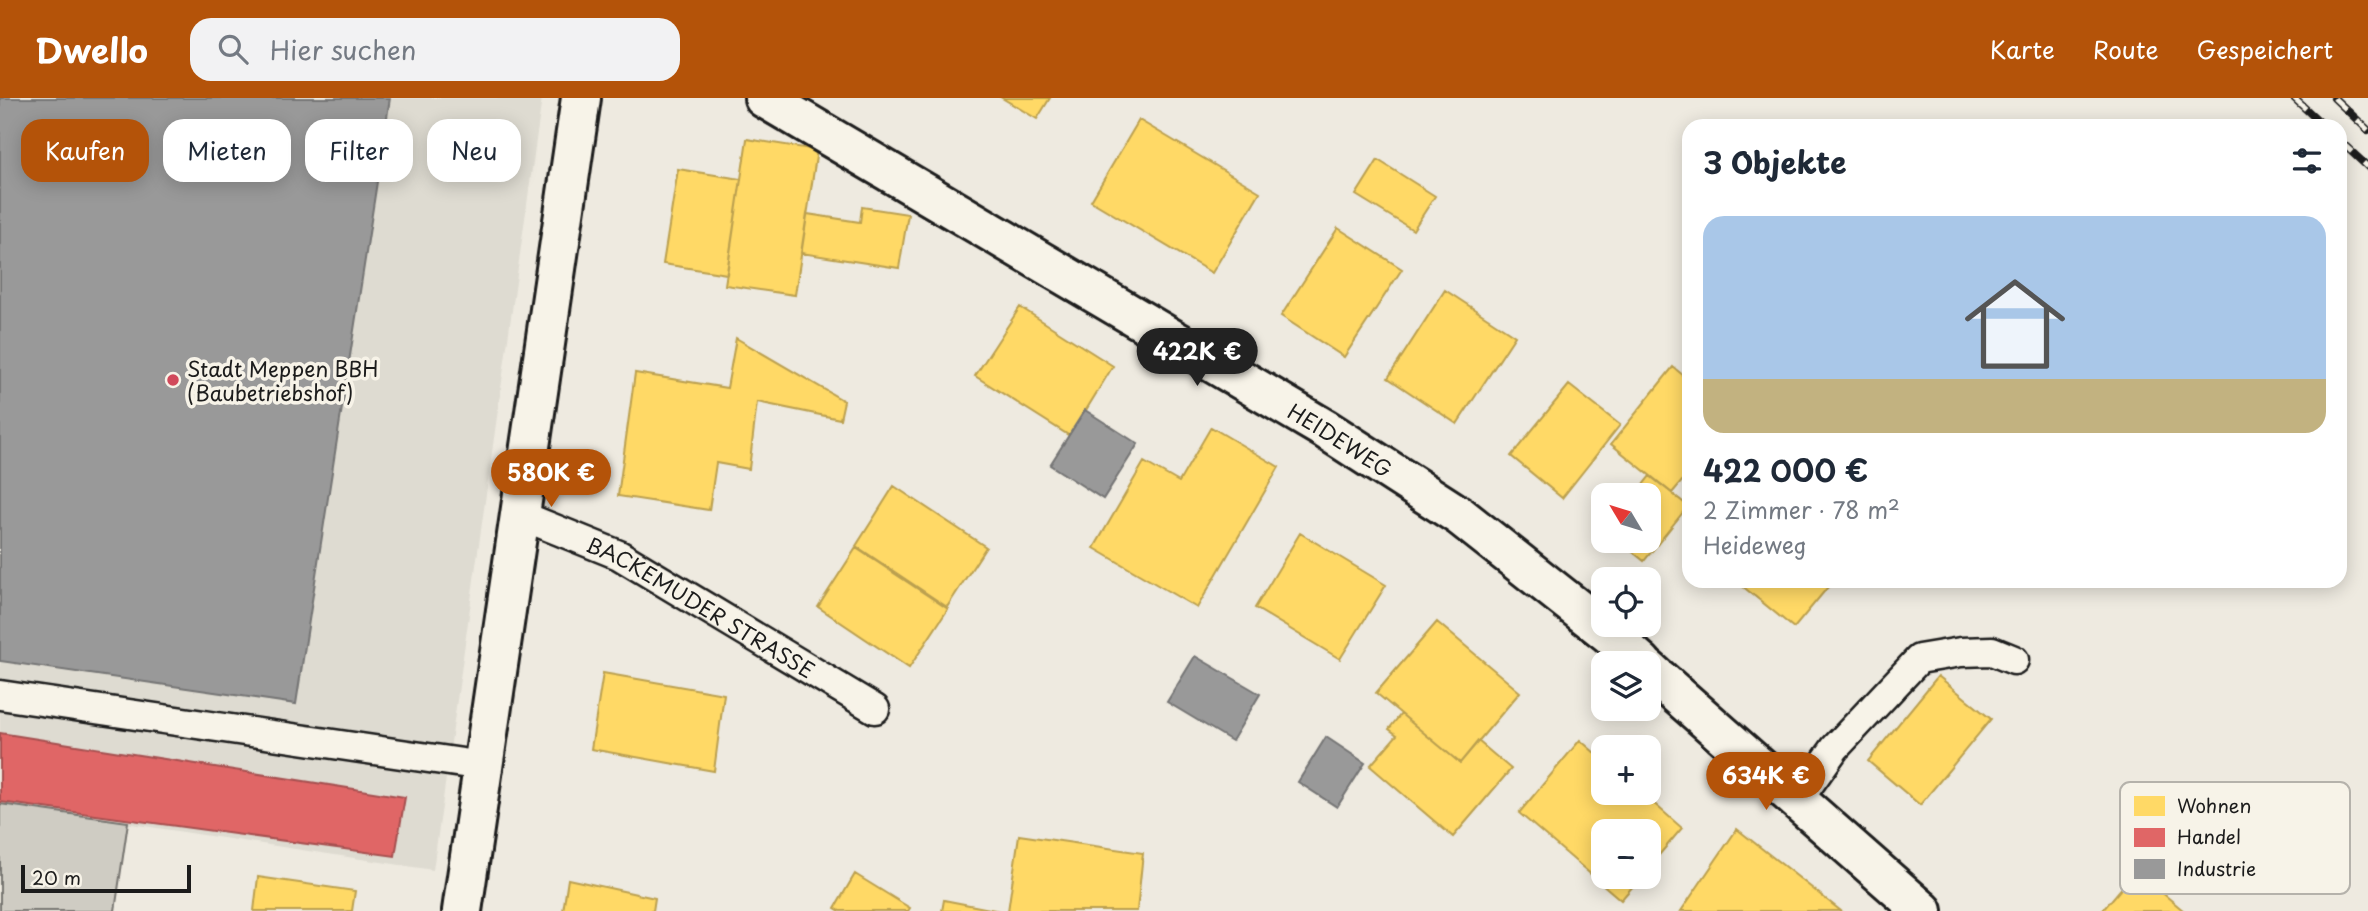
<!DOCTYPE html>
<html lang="de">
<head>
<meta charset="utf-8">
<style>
  :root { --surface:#fff; --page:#f2f2f3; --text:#1f2937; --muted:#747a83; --accent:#b45309 }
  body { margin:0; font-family:"Playpen Sans",sans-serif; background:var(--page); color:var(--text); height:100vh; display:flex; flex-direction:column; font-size:26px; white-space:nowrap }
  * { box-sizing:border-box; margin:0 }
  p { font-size:23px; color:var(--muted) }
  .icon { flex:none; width:38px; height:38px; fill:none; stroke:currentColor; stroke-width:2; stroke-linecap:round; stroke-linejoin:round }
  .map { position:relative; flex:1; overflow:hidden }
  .details { position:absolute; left:1682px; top:21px; width:665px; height:469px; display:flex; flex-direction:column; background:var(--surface); border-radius:21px; box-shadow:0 4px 18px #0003 }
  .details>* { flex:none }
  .hud { position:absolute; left:21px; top:21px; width:665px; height:63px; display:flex; gap:14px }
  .needle { width:46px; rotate:308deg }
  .buttons { position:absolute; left:1591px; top:385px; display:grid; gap:14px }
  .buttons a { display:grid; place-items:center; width:70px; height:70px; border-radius:14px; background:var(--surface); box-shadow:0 4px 18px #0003; font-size:35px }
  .scale { position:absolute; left:21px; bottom:18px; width:170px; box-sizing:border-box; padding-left:7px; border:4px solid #1c1c1c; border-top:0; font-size:19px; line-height:24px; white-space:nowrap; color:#1c1c1c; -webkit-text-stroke:5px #f7f3e8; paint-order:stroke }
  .price { position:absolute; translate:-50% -60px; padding:0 16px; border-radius:24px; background:var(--accent); color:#fff; font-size:23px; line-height:46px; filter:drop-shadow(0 2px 4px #0008) }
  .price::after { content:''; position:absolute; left:50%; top:42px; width:21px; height:16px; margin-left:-10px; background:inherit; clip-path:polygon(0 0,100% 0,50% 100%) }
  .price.active { background:#222; color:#fff }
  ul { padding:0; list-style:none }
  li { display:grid; align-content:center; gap:14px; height:371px; padding:0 21px }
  li span { display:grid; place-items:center; height:217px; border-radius:21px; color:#555 }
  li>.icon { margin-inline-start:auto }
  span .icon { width:126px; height:126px; fill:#fffc; stroke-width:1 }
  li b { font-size:30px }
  h2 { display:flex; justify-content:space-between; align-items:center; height:84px; padding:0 21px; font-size:30px }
  .pill { padding:0 24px; border-radius:21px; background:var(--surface); box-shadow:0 4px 18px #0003; font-size:24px; line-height:63px }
  .pill.active { background:var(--accent); color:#fff }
  header { display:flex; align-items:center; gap:42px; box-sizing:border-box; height:98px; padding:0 35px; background:var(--accent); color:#fff }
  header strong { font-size:33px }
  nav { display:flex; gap:38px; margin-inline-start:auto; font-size:24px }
  .search { width:490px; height:63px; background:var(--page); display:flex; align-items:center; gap:18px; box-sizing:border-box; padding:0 24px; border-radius:21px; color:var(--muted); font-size:26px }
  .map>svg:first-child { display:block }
</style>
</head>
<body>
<header>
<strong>Dwello</strong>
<div class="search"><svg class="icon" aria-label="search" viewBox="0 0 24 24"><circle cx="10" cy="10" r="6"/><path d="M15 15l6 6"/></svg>Hier suchen</div>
<nav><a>Karte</a><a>Route</a><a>Gespeichert</a></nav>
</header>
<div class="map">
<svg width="2368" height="813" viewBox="0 0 2368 813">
  <rect width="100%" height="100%" fill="#eeeae0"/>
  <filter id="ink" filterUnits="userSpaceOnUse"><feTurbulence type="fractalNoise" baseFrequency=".0143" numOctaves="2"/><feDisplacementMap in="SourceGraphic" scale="14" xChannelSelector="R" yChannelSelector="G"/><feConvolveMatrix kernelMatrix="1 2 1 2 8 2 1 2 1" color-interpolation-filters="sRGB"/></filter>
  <g filter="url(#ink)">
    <path fill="#dedbd1" d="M0,0H542L433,772L0,706Z"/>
    <path fill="#cfccc3" stroke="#767470" stroke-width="2" d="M0,706L128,724L115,813H0Z"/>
    <path fill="#ffd966" stroke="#bba050" stroke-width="2" d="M1002,0H1050L1037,21Z
      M1139,22L1260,94L1212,175L1091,103Z
      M747,41L817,52L795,197L725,187Z
      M1378,62L1435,98L1413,132L1356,97Z
      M678,71L741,81L727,176L663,166Z
      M862,109L908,116L899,170L801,155L807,116L860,124Z
      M1338,130L1402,171L1344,259L1281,218Z
      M1445,192L1515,238L1457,326L1388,280Z
      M1020,209L1113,268L1070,338L975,278Z
      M736,240L844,303L840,321L757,304L749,371L716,365L709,412L618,398L635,275L727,290Z
      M1673,269L1689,282V375L1672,395L1611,346Z
      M1569,287L1620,327L1562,400L1511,358Z
      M1211,329L1279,369L1197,510L1094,450L1144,364L1179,384Z
      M1650,378L1688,408L1644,463L1619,443H1648V397H1635Z
      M894,388L986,449L947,509L856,448Z
      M1300,435L1386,487L1340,561L1255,510Z
      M856,450L948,511L909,570L818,509Z
      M1736,483H1833L1794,530Z
      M1437,524L1520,594L1460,665L1376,595Z
      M603,575L724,596L714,673L591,651Z
      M1938,578L1991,621L1920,707L1868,663Z
      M1401,616L1460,665L1478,643L1511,671L1453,739L1370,668L1397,637L1389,631Z
      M1580,642L1603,662V695H1642L1682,730L1648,770V733H1603V779H1641L1621,802L1519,715Z
      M1737,731L1841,813H1681Z
      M1019,737L1143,755L1137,813H1008Z
      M2136,773L2184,813H2102Z
      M855,776L910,810L908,813H840L835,810Z
      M258,779L355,793L352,813H254Z
      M568,781L655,800L653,813H563Z
      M944,802L1000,813H942Z"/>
    <path fill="#e06666" stroke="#a55050" stroke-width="2" d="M0,635L405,699L395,758L0,704Z"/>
    <path fill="#999" stroke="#747474" stroke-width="2" d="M0,0H390L296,606L0,563Z
      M1085,312L1138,346L1103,401L1050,367Z
      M1195,558L1260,596L1232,643L1167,604Z
      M1326,639L1365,665L1337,709L1298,684Z"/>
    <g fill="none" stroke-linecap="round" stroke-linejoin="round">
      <defs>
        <g id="service">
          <path id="s1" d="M520,417L619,457L875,611"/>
          <path d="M0,597L483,668"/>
          <path d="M1798,702L1835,650L1919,561L1961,554L1992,553L2014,562"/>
        </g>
        <g id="minor">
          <path id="s2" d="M764,0L1325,331L1460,418L1608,535L1642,565"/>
          <path d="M1648,571L1923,813"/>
          <path d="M462,813L581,0"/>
        </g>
      </defs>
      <use href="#service" stroke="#1c1c1c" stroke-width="33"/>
      <use href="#minor" stroke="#1c1c1c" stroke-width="44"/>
      <use href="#service" stroke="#f7f3e8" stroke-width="28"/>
      <use href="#minor" stroke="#f7f3e8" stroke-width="38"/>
      <defs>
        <path id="rail" d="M2294,0L2324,28
          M2334,0L2368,32
          M2340,43L2368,69"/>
      </defs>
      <use href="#rail" stroke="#1c1c1c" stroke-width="8"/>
      <use href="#rail" stroke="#f7f3e8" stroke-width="5" stroke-dasharray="16" stroke-linecap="butt"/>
    </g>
  </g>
  <circle fill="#d1495b" stroke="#f7f3e8" stroke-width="2.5" cx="173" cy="282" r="7"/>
  <g text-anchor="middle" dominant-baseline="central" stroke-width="7" stroke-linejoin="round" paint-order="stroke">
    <g font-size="21" fill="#1c1c1c" stroke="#f7f3e8" text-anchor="start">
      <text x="187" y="270">Stadt Meppen BBH<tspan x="187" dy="24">(Baubetriebshof)</tspan></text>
    </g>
    <g font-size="21" fill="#1c1c1c" stroke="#f7f3e8">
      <text stroke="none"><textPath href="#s2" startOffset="670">HEIDEWEG</textPath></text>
      <text stroke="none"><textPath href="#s1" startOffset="203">BACKEMUDER STRASSE</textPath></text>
    </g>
  </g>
  <rect x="2120" y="684" width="230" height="112" rx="10" fill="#f7f3e8" stroke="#b5b2ab" stroke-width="2"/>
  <rect x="2134" y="698" width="31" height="20" fill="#ffd966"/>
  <rect x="2134" y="730" width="31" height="19" fill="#e06666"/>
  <rect x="2134" y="761" width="31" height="20" fill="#999"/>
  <g font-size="19" fill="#1c1c1c">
    <text x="2177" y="715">Wohnen</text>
    <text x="2177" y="746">Handel</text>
    <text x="2177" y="778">Industrie</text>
  </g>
</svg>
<div class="buttons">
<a><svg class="needle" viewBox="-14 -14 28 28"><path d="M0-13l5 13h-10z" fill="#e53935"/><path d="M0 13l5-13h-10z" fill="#747a83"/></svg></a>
<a><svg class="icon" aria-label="locate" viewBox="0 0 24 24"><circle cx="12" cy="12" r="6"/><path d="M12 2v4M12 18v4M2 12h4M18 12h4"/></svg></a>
<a><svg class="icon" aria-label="layers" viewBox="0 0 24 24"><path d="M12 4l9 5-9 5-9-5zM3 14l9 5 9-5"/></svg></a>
<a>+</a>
<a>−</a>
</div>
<div class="scale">20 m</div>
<b class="price active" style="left:1197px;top:290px">422K €</b>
<b class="price" style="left:551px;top:411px">580K €</b>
<b class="price" style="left:1766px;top:714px">634K €</b>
<div class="hud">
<a class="pill active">Kaufen</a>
<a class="pill">Mieten</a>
<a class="pill">Filter</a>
<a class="pill">Neu</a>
</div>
<section class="details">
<h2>3 Objekte<svg class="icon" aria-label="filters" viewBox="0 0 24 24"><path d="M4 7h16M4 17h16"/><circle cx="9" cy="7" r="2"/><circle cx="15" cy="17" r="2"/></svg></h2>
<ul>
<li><span style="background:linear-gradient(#a9c7e8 75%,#c2b280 0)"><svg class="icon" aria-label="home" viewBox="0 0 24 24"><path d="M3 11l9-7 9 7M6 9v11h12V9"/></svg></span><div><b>422 000 €</b><p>2 Zimmer · 78 m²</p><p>Heideweg</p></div></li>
</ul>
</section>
</div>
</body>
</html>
